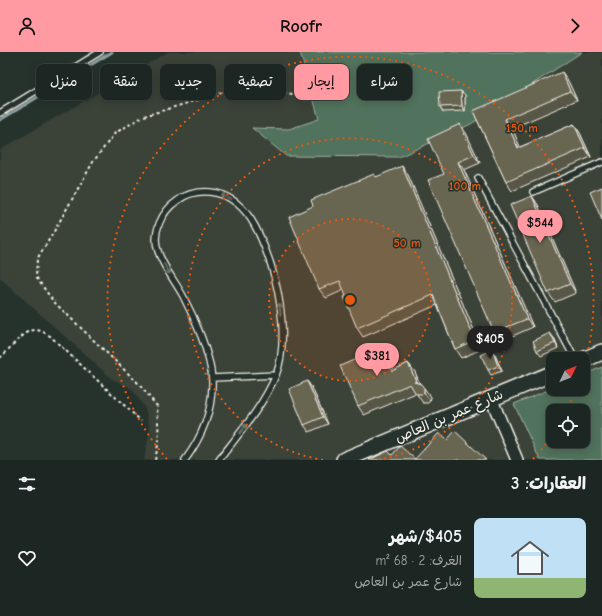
<!DOCTYPE html>
<html lang="ar">
<head>
<meta charset="utf-8">
<style>
  :root { --surface:#1c2622; --page:#252e2a; --text:#f1f3f6; --muted:#a0a5a5; --line:#3a4340; --accent:#ff9aa2 }
  body { margin:0; font-family:"Comic Neue","Playpen Sans Arabic",sans-serif; background:var(--page); color:var(--text); direction:rtl; height:100vh; display:flex; flex-direction:column; font-size:15px; white-space:nowrap }
  * { box-sizing:border-box; margin:0 }
  p { font-size:13px; color:var(--muted) }
  .icon { flex:none; width:22px; height:22px; fill:none; stroke:currentColor; stroke-width:2; stroke-linecap:round; stroke-linejoin:round }
  .map { position:relative; height:408px; overflow:hidden; direction:ltr }
  .details { display:flex; flex-direction:column; background:var(--surface); flex:1 }
  .details>* { flex:none }
  .guide { position:absolute; left:12px; top:12px; width:400px; height:36px; direction:rtl; display:flex; gap:8px }
  .needle { width:26px; rotate:47deg }
  .fabs { position:absolute; left:546px; top:300px; display:grid; gap:8px }
  .fabs a { display:grid; place-items:center; width:44px; height:44px; border-radius:8px; background:var(--surface); box-shadow:0 2px 10px #0003,0 0 0 1px var(--line); font-size:20px }
  .price { position:absolute; translate:-50% -34px; padding:0 9px; border-radius:14px; background:var(--accent); color:#111; font-size:13px; line-height:26px; filter:drop-shadow(0 1px 2px #0008) }
  .price::after { content:''; position:absolute; left:50%; top:24px; width:12px; height:9px; margin-left:-6px; background:inherit; clip-path:polygon(0 0,100% 0,50% 100%) }
  .price.current { background:#222; color:#fff }
  ul { padding:0; list-style:none }
  li { display:flex; align-items:center; gap:12px; height:100px; padding:0 16px }
  li span { display:grid; place-items:center; flex:none; width:112px; height:80px; border-radius:8px; color:#555 }
  li>.icon { margin-inline-start:auto }
  span .icon { width:48px; height:48px; fill:#fffc; stroke-width:1 }
  li b { font-size:17px }
  h2 { display:flex; justify-content:space-between; align-items:center; height:48px; padding:0 16px; font-size:17px }
  .chip { padding:0 14px; border-radius:8px; background:var(--surface); box-shadow:0 2px 10px #0003,0 0 0 1px var(--line); font-size:14px; line-height:36px }
  .chip.current { background:var(--accent); color:#111 }
  header { display:flex; justify-content:space-between; align-items:center; height:52px; padding:0 16px; background:var(--accent); color:#111; font-size:18px; font-weight:800 }
  .map>svg:first-child { display:block }
</style>
</head>
<body>
<header><svg class="icon" aria-label="forward" viewBox="0 0 24 24"><path d="M9 5l7 7-7 7"/></svg>Roofr<svg class="icon" aria-label="person" viewBox="0 0 24 24"><circle cx="12" cy="8" r="4"/><path d="M4 21q1-7 8-7t8 7"/></svg></header>
<div class="map">
<svg width="602" height="408" viewBox="0 0 602 408">
  <rect width="100%" height="100%" fill="#26332d"/>
  <filter id="ink" filterUnits="userSpaceOnUse"><feTurbulence type="fractalNoise" baseFrequency=".025" numOctaves="2"/><feDisplacementMap in="SourceGraphic" scale="8" xChannelSelector="R" yChannelSelector="G"/><feConvolveMatrix kernelMatrix="1 2 1 2 8 2 1 2 1" color-interpolation-filters="sRGB"/></filter>
  <g filter="url(#ink)">
    <path fill="#3a4238" fill-rule="evenodd" d="M168,0H300L319,67L289,77L253,76L286,104L399,105L471,72L582,0H602V408H144L150,377L145,356L132,337L111,326L0,226V98ZM553,307H583V337H553ZM553,359H583V389H553Z"/>
    <path fill="#51725c" stroke="#a2b2a2" fill-rule="evenodd" d="M300,0H582L471,72L399,105L286,104L252,76L289,77L319,67Z
      M602,315V408H540L514,352L553,336V337H583V323ZM553,359H583V389H553Z"/>
    <g fill="none" stroke-linecap="round" stroke-linejoin="round">
      <path stroke="#8ea0a1" stroke-width="3" d="M0,68L112,0"/>
      <defs>
        <path id="lane" d="M0,61L100,0
          M478,126L575,307
          M533,140L602,110
          M212,326L276,323
          M185,408C202,385 213,357 212,328C211,303 194,265 183,244C175,229 163,215 158,199C152,181 161,160 177,149C186,142 198,139 210,140C247,144 261,183 271,213C281,245 288,292 276,323C263,354 239,382 219,408"/>
        <path id="street" d="M491,346L517,408"/>
        <path id="secondary" d="M583,308L602,300
          M344,408L553,321"/>
      </defs>
      <use href="#lane" stroke="#f4f1e8" stroke-width="8"/>
      <use href="#street" stroke="#f4f1e8" stroke-width="14"/>
      <use href="#secondary" stroke="#f4f1e8" stroke-width="18"/>
      <path stroke="#f4f1e8" stroke-width="2" stroke-dasharray="3 3" stroke-linecap="butt" d="M0,306C8,299 24,278 35,278C41,278 45,281 50,284L141,369
        M155,408L159,388L157,354L137,330L53,249L36,225L37,207L52,183L93,110L115,81L144,64L201,47L234,36L271,38L292,42L308,48"/>
      <use href="#lane" stroke="#26332d" stroke-width="5.5"/>
      <use href="#street" stroke="#26332d" stroke-width="11"/>
      <use href="#secondary" stroke="#26332d" stroke-width="15"/>
    </g>
    <path fill="#595746" stroke="#f4f1e8" d="M568,29L577,48L512,76L520,95L574,72L580,81L591,105L512,139L506,130L473,59Z
      M461,39L465,43V59L443,60L440,55Z
      M466,81L480,111L464,118L533,275L501,289L494,280L444,122Z
      M408,123L482,297L461,306L455,297L437,253L363,285L357,276L344,238L326,246L319,237L313,154L377,125Z
      M532,144L538,153L576,241L555,250L548,241Z
      M554,286L558,296L541,304L537,299Z
      M382,296L389,305L394,318L408,311L415,320L420,332L431,345L430,349L428,351H423L416,341L364,363L358,354Z
      M495,303L502,319L491,323L488,318Z
      M307,329L312,336L328,372L309,380L304,373Z"/>
    <path fill="#484739" stroke="#f4f1e8" d="M562,20L568,29L577,48L570,39Z
      M461,39L465,43V59L462,54Z
      M505,67L512,76L524,105L518,96Z
      M460,72L466,81L480,111L474,103Z
      M574,72L580,81L591,105L585,96Z
      M458,110L464,118L533,275L527,267Z
      M402,114L408,123L482,297L475,288Z
      M532,144L538,153L576,241L570,232Z
      M550,281L554,286L558,296L555,291Z
      M382,296L389,305L398,327L392,319Z
      M492,298L495,303L502,319L498,314Z
      M408,311L415,320L422,338L416,329Z
      M307,329L312,336L328,372L323,365Z
      M424,336L431,345L430,349L424,340Z"/>
    <path fill="#676551" stroke="#f4f1e8" d="M562,20L570,39L505,67L518,96L574,72L585,96L506,130L473,59Z
      M461,39L462,54L440,55L439,40Z
      M460,72L474,103L458,110L527,267L494,280L428,128L444,122L428,87Z
      M402,114L475,288L455,297L433,243L357,276L344,245L346,244L340,229L319,237L289,165L313,154L311,148L374,122L376,125Z
      M602,135V168L590,140Z
      M532,144L570,232L548,241L510,153Z
      M550,281L555,291L537,299L533,289Z
      M382,296L392,319L408,311L416,329L414,330L421,332L424,336V340L422,342H416L410,332L358,354L340,314Z
      M492,298L498,314L488,318L481,303Z
      M307,329L323,365L304,373L289,337Z
      M455,379L486,408H369L388,399L392,403L400,394L415,407L439,381L447,388Z"/>
    <defs><path id="oneway-shaft" d="M-6 0H5M1.5-3L5.5 0L1.5 3" fill="none" stroke-width="1.6" stroke-linecap="round" stroke-linejoin="round"/></defs>
    <g stroke="#6e766e">
      <use href="#oneway-shaft" transform="translate(226 145) rotate(-156)"/>
      <use href="#oneway-shaft" transform="translate(167 217) rotate(58)"/>
      <use href="#oneway-shaft" transform="translate(280 257) rotate(-97)"/>
      <use href="#oneway-shaft" transform="translate(243 377) rotate(-53)"/>
    </g>
  </g>
  <circle cx="350" cy="248" r="81" fill="#e8590c" fill-opacity=".12"/>
  <g fill="none" stroke="#e8590c" stroke-width="2" stroke-dasharray="2 4">
    <circle cx="350" cy="248" r="81"/>
    <path d="M323 408A162 162 0 1 1 377 408"/>
    <path d="M576 337A243 243 0 0 1 567 358M553 382A243 243 0 0 1 533 407M167 407A243 243 0 1 1 584 315"/>
  </g>
  <g text-anchor="middle" dominant-baseline="central" stroke-width="3" stroke-linejoin="round" paint-order="stroke">
    <g font-size="14" fill="#f4f1e8" stroke="#26332d">
      <text transform="translate(449 364) rotate(-23)">شارع عمر بن العاص</text>
    </g>
  </g>
  <circle cx="350" cy="248" r="6" fill="#e8590c" stroke="#26332d" stroke-width="2"/>
  <g font-size="12" text-anchor="middle" font-weight="bold" fill="#e8590c" stroke="#26332d" stroke-width="3" stroke-linejoin="round" paint-order="stroke">
    <text x="522" y="80">150 m</text>
    <text x="465" y="138">100 m</text>
    <text x="407" y="195">50 m</text>
  </g>
</svg>
<div class="fabs">
<a><svg class="needle" viewBox="-14 -14 28 28"><path d="M0-13l5 13h-10z" fill="#e53935"/><path d="M0 13l5-13h-10z" fill="#a0a5a5"/></svg></a>
<a><svg class="icon" aria-label="locate" viewBox="0 0 24 24"><circle cx="12" cy="12" r="6"/><path d="M12 2v4M12 18v4M2 12h4M18 12h4"/></svg></a>
</div>
<b class="price" style="left:540px;top:192px">$544</b>
<b class="price current" style="left:490px;top:308px">$405</b>
<b class="price" style="left:377px;top:325px">$381</b>
<div class="guide">
<a class="chip">شراء</a>
<a class="chip current">إيجار</a>
<a class="chip">تصفية</a>
<a class="chip">جديد</a>
<a class="chip">شقة</a>
<a class="chip">منزل</a>
</div>
</div>
<section class="details">
<h2>العقارات: 3<svg class="icon" aria-label="filters" viewBox="0 0 24 24"><path d="M4 7h16M4 17h16"/><circle cx="9" cy="7" r="2"/><circle cx="15" cy="17" r="2"/></svg></h2>
<ul>
<li><span style="background:linear-gradient(#bfe0f5 75%,#8fb573 0)"><svg class="icon" aria-label="home" viewBox="0 0 24 24"><path d="M3 11l9-7 9 7M6 9v11h12V9"/></svg></span><div><b>$405/شهر</b><p>الغرف: 2 · 68 m²</p><p>شارع عمر بن العاص</p></div><svg class="icon" aria-label="heart" viewBox="0 0 24 24"><path d="M12 20l-8-8c-3-5 5-10 8-4 3-6 11-1 8 4z"/></svg></li>
</ul>
</section>
</body>
</html>
